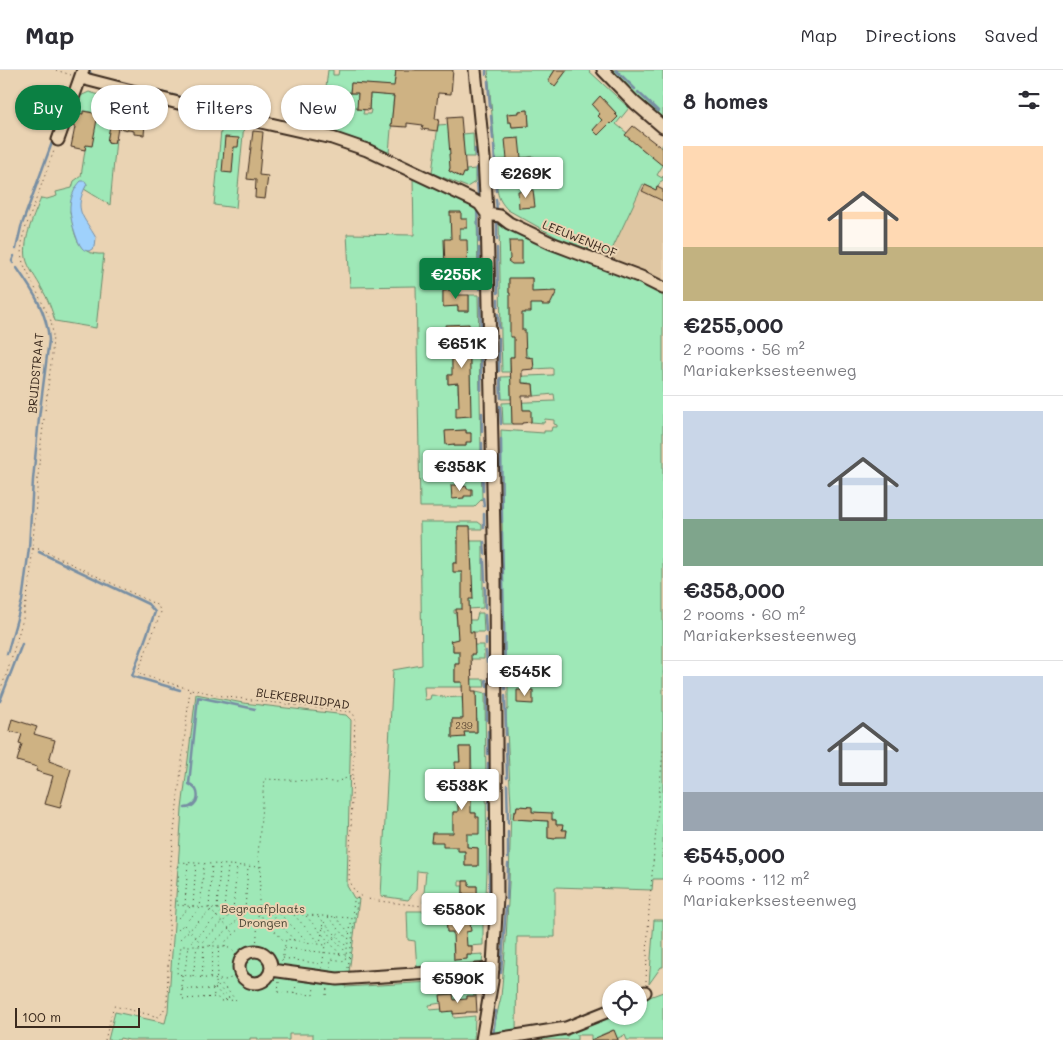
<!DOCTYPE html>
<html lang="en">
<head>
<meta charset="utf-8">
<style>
  :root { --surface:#fff; --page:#f7f7f7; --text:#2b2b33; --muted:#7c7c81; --line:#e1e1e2; --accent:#0b8043 }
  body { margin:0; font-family:Mali,sans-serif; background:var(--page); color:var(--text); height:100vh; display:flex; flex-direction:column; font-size:19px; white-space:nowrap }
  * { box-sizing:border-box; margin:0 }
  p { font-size:16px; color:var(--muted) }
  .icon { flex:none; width:28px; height:28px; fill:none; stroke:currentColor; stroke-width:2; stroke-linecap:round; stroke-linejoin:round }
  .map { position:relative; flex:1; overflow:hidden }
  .panel { display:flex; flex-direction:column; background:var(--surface); width:400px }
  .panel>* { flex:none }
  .hud { position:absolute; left:15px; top:15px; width:475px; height:45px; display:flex; gap:10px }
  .fabs { position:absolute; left:602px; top:910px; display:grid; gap:10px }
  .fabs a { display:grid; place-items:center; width:45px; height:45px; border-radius:50%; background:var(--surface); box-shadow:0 1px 4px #0004; font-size:25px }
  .scale { position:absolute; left:15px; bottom:12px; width:125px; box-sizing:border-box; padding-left:5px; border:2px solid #3b2a1e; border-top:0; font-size:14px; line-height:18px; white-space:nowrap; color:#3b2a1e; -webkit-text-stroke:4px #ead3b3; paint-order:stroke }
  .price { position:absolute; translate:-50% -42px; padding:0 11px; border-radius:5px; background:#fff; color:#222; font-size:16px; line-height:32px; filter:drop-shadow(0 1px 2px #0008) }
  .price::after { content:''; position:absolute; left:50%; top:30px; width:15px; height:11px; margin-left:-8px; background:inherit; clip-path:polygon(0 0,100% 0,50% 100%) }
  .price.active { background:var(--accent); color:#fff }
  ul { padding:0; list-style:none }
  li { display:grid; align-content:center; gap:10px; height:265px; padding:0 20px }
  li+li { border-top:1px solid var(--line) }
  li span { display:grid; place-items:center; height:155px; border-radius:0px; color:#555 }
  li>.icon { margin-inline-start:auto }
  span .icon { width:90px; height:90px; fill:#fffc; stroke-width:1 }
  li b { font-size:21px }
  h2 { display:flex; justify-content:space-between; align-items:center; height:60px; padding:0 20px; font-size:21px }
  .pill { padding:0 18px; border-radius:22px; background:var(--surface); box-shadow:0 1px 4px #0004; font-size:18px; line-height:45px }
  .pill.active { background:var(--accent); color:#fff }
  header { display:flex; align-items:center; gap:30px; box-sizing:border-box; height:70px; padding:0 25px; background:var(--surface); border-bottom:1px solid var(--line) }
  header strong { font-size:24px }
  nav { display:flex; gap:28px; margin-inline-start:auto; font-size:18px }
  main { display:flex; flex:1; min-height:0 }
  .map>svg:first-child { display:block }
</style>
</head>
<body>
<header>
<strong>Map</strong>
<nav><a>Map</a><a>Directions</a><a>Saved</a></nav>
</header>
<main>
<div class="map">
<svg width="663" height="970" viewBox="0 0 663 970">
  <rect width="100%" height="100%" fill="#ead3b3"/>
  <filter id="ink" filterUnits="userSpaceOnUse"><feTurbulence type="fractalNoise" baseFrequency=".02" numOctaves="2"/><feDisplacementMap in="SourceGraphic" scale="10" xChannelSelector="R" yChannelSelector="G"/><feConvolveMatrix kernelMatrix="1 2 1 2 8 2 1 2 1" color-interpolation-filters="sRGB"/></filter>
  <g filter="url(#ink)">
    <path fill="#dfc6a2" d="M640,121L663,131V213L613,190L609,186Z"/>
    <path fill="#9ee8b7" stroke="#6c896a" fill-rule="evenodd" d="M328,0H333V5H338L339,0H396L389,83L374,80L321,61ZM351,13L387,16L386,25L370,24L369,39L371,40L370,44H363L364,40L357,39L358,23H350Z
      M488,0H555L548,10L555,16L567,0H588L629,38L616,54L627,63L625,65L647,83L661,78L663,74V95L657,105L662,108L663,106V111H661L654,124V119L643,114L609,186L558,168L508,140C495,127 497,119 497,102L508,101L509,110L520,109V103L525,97L535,95L534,92L537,91V88H534V87L496,90ZM600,26L616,43L615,44L618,47L611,54L610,53L596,63L593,60L602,50L598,46L600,43L592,35ZM528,40L529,56L512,57L511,52H508V44L512,43L514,45H519V41Z
      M612,0H663V49L635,24Z
      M89,22L103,26L104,23L122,27L120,36L102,34L100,49L111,51L107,72L114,73L115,69H116L110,135L84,119L87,114L70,141C75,163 75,186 104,184L96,258L55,251C52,240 48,229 42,219C37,209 28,198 26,188C23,167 34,146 41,128L47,129L57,126L56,122L72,118L74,111L81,106L91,42L84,41L83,44L73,42L76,28Z
      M222,50L244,54L236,138L214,135Z
      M452,54L463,73V64L473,63L474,87H464L450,98L449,101L462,107L464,103H466V100L475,99V112L467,117L432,103L438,55Z
      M413,108L477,136L478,215H457V220L443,221V236H458V241H469V225H478L482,429L474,437H420L416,216L350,217L347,164L414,165ZM470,278V296H452V285L445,284V279ZM448,305H470L471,323H458V313L448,314ZM466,360V363H471L466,372V376H454V374H446V361Z
      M499,152L564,184L616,201L642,214L663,226V809H653L652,820L555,817V867H517L516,965L492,966L501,927L506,870L509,813L511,735L506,642L508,639V611L504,610L501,360L544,363V361H551L552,357H557V355L554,354V350L545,349L544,353L531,352L530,340H512V354H503L502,333L555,331L554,324L534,326L533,314H530V313H511V329H502L501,307L553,305V299L551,298L534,299L533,288H530L529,286L510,287V302H502L501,266ZM532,208V218L509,223V209ZM517,736L532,737V742L545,743L546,747L556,750V755H562V760H567L566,766L556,767L555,769L548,768V751L514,749V742H516Z
      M420,452H478L482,455V459H470V456H458V474L470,471H483V538L454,540V543L456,544L457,557L468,556V550H476L478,543H483L484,562H467L458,567V570L451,572L454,574L453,576V581H459V584H474V575H484V589H471V594H455V612H471L472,609H484L485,617H424L425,630L430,629L431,625C436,625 438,627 444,627C450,628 456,627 462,627L463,640H476V621L485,623L487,801L486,825L477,824V816H469V811H459V816H463L462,830L423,833L426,802L417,801L416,820L408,830L381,826L393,600L422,595ZM471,483L472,502H454L453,493H457V484ZM452,649H477V662H464V667H452ZM459,677H471L472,701L460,702ZM453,742L476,743V747L456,760H453ZM467,773V777L478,778V796H465V781H459Z
      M196,624L243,633L346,645L351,650L347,816L354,828L359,829L349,902L345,917L484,909L483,922L477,923L476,926H467V929L454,932L453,924L441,925V933L429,935L430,940L442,939L453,941L454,948L475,946L474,970H313V964H289V970H258V968H250V970H129L120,968L119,970H108L115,942L165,953L168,941L182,739Z
      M407,841H446L447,862L470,861V853L483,848V875L467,876L453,873L454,890L467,889V885L483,884L482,894L417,898L415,871L408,870Z
      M654,850H663V897H661L649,914Z
      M663,922V970H627L625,965L618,968V970L613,960L601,965L603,970H591V965H577V970H521L548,965L568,966V963L613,946H639V931Z"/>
    <path fill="#9fd1fc" stroke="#778ea3" d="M81,111H85L87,114C72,141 84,146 96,168L95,177L89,181C85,180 85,181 82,178C76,171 69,145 70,136C71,126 75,117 81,111Z"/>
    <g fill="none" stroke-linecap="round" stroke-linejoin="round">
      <path stroke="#778ea3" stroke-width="2.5" d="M89,0L91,4L95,6
        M486,0V5
        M616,0L635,19
        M488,11L490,38
        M143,18L247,43
        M638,22L658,41
        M491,46L493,69
        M494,75L495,96
        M475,79L476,87
        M476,98L478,124
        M495,102L496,121
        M496,129L497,141
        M477,138L479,172
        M497,152V169
        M479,178V190
        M497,178L498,223
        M16,179L21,157L53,70
        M13,193L12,191L14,186
        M479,197L480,219
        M480,227L481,268
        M498,229V236
        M498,244L499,258
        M499,268V301
        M481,283V320
        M500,308L501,328
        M500,336L501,354
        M482,343V361
        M501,369L502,452
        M482,373V384
        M483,392V421
        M483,428L484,436
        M484,444V458
        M502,462L505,602
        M484,472L485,484
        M39,482L148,534L155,542L132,606L180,620
        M484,489L485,511
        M485,517V538
        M485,545L486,562
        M486,568V575
        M486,581L487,592
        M7,584L22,531L24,517L29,478L33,410L39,348L49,270C47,242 33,221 17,198
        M486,610L487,616
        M505,610V619
        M487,624V650
        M505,626L506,665
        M0,631L22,574
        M488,661V684
        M506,674L507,708
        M488,708V693
        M489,714V740
        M507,715L508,753
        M185,738C200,737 202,719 189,714L198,627L255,639
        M489,761V749
        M508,762V788
        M489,825L490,780
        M507,829L508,794
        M501,903L506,837
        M493,965L496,941"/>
    </g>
    <path fill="#ceb283" stroke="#3b2a1e" d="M396,0H453L451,24L438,23L435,49H439L437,61L422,59L423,55L407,53V57L391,56L394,26L370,24L369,40L357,39L358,23H350L351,13L394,16Z
      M555,0H567L555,16L548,11Z
      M600,26L616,43L615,44L618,47L611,54L610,53L598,65L593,60L602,50L598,46L600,44L592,35Z
      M137,30L146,32L144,42L146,43L144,65L134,64V61L118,58L116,70L115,69L114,73L107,72L111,51L100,49L102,34L136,37Z
      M528,40L529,56L512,57L511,52H508L507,44L519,43V41Z
      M83,41L98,44L92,76L86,75L85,80L71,77L75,57L72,56V52L76,43L83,44Z
      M461,47L466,103H464L462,108L449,101L450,98L449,84H450L447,48Z
      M633,56L663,79V96L625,65Z
      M253,61L263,62L259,105L268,106L265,129L255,128L256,110L247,109Z
      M225,67L239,68L238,77H234L232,103L222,102Z
      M519,68L521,88L534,87L535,95L525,96L526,107H520V109L509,110L505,69Z
      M645,115L656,120L657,117L663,120V131L642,121Z
      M533,120L535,137L519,138L518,121Z
      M450,142H461V149H467V158H460V170H467L468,210L456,211V206H453L452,198H445L444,169H451Z
      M509,171H522V194H512L508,191L510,189Z
      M509,208H532V222L557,221L550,235H542V234H531V242H525V243H522V260H525L526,287L533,288L534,299L522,300V313L533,314L534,326H522L523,340H531V352L522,353V354H512L510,287H514V267H510V223H509Z
      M457,220L458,225H469V241H458V236L443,237V221Z
      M469,254L471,346L456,347V337H459L458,313L448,314V305H452V279L459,278V265H455V263H447L446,255Z
      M466,360V363H471V372H466V376H454V374L446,375L445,361Z
      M461,386H472V401H462Z
      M451,415H463V417L466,416L467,419H472V426H464V428L452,429Z
      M458,456H470L473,529H469L470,562H474L475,584H471L472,621H476L477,662H464L465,667L452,668V649H463L462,612H455V594H459V581H453V575L450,571L458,569L456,539H462V502H453V493H457V484H458Z
      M517,620H533V634L517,633Z
      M12,649L37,657L34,664L55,670L49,691L71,699L60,738L45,734L53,706L36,701L37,697L17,691L22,674L19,673L22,664L9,661Z
      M459,677H471V743H476V747H479V764H467V777L478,778V796H465V781H458V777H443V772H431L432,763H453V742H458V717H443V709L456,708L455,692H460Z
      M517,736L532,737V742L552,743V750H556V755H563L562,760H567L566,767H556L555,769L548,768V751L513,749L514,742H516Z
      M463,811H469V816H477V824H463Z
      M459,840L460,853H470L471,861L466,862L467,876H472V885H467V889L454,890L453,862H447L446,841Z
      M453,924L454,930L467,929V926H476L477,942H466V943L453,944V941L442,942L440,925Z
      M614,960L618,970H591Z"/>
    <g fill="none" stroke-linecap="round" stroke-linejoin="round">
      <defs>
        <path id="minor" d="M475,0L484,88L487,144L495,509L497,827L492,911L482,970
          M603,0L635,33L663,57
          M81,8L186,35L332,68L367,80L473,130L480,134L487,144L500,146L509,153L551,173L641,207L663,218
          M58,70L83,0
          M239 897a16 16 0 1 1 32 0a16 16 0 1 1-32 0Z
          M271,900L337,909L493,899
          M639,925L645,922
          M490,970L566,958L611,940"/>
      </defs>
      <use href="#minor" stroke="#3b2a1e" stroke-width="15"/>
      <path stroke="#3b2a1e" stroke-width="1" stroke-dasharray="1 4" stroke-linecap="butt" d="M56,0L71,5
        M33,479H40L153,533L158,536L161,542L139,599V602L142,605L186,618L227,627L352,642L355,647L349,809L354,820L358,824L363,828L378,831L423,836L486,835
        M0,620L7,603L23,549L30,510L40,381L52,285L53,264L51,251L23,193L21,183L23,165L55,78
        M261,797L258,786L264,709L336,712L352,706
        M185,835L188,792
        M193,836L196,793
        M209,838L212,794
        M217,839L220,795
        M224,839L228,796
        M210,840L234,863
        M233,840L237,796
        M245,840L248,797
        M258,843L284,871
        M270,843L294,870
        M280,844L307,871
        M294,845L320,873
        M306,846L340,884
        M318,847L324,852L320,873
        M328,847L347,868
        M335,847L349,862
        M352,847L354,831L356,830
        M178,848L190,837
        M324,852L347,877
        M184,855L200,872
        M323,857L346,882
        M178,860L200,838L204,794
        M180,869L212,839
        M188,875L222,841
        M199,875L235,840
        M210,876L246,842
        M225,876V872L249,851L256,852
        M219,877L216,914L231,930
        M285,878L346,885
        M256,881L261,797L179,792L177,835L227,840H233L352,848L345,891L331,889L330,897
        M283,888L321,894
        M282,891L286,869L325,875
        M322,898L325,875L341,861
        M348,898L358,825
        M182,905V929L217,927L220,931L236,930L219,911
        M184,905L189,877
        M240,905L225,910H219L177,904L181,876H225L243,886
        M193,906L197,876
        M202,907L204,876
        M210,908L213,878
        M646,911L649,839L663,680
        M279,912L278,922L313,925L314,917
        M215,918L226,930
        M182,919H213L217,915
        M213,919L214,926
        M295,923L296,914
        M326,925L327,918
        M105,970L113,939L114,936L159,947L162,943L167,934L171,789L190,619"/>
      <use href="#minor" stroke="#ead3b3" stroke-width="11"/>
    </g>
  </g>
  <g text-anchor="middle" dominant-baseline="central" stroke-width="4" stroke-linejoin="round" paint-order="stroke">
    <g font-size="10" fill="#604c37">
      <text x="464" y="655">239</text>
    </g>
    <g font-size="12" fill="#3b2a1e" stroke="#ead3b3">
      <text transform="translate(580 168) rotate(22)">LEEUWENHOF</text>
      <text transform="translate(35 303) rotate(-85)">BRUIDSTRAAT</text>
      <text transform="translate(303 628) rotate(8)">BLEKEBRUIDPAD</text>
    </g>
    <g font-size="12" fill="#4a4635" stroke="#ead3b3">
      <text x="263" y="838">Begraafplaats<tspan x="263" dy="14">Drongen</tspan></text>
    </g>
  </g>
</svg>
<div class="fabs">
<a><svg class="icon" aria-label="locate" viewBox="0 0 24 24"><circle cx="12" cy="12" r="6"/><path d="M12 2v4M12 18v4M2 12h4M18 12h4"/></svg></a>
</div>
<div class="scale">100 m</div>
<b class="price" style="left:526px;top:129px">€269K</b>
<b class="price active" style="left:456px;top:230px">€255K</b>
<b class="price" style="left:462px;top:299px">€651K</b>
<b class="price" style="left:460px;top:422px">€358K</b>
<b class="price" style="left:525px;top:627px">€545K</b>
<b class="price" style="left:462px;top:741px">€538K</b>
<b class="price" style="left:459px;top:865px">€580K</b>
<b class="price" style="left:458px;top:934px">€590K</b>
<div class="hud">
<a class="pill active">Buy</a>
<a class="pill">Rent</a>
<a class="pill">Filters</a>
<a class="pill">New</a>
</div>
</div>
<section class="panel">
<h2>8 homes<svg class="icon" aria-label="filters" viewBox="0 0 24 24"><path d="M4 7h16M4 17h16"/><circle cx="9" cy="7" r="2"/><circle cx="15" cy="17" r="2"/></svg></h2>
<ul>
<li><span style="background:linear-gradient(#ffd9b3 65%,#c2b280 0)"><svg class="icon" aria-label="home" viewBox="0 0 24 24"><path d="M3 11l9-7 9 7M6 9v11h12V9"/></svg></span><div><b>€255,000</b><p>2 rooms · 56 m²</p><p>Mariakerksesteenweg</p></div></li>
<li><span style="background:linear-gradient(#c9d6e8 70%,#7fa58c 0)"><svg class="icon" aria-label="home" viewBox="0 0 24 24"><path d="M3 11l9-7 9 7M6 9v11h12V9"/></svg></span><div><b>€358,000</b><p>2 rooms · 60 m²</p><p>Mariakerksesteenweg</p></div></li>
<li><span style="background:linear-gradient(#c9d6e8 75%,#9aa5b1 0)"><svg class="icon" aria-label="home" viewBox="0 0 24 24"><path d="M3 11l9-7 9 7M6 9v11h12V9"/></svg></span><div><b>€545,000</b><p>4 rooms · 112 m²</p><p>Mariakerksesteenweg</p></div></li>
</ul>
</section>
</main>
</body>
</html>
